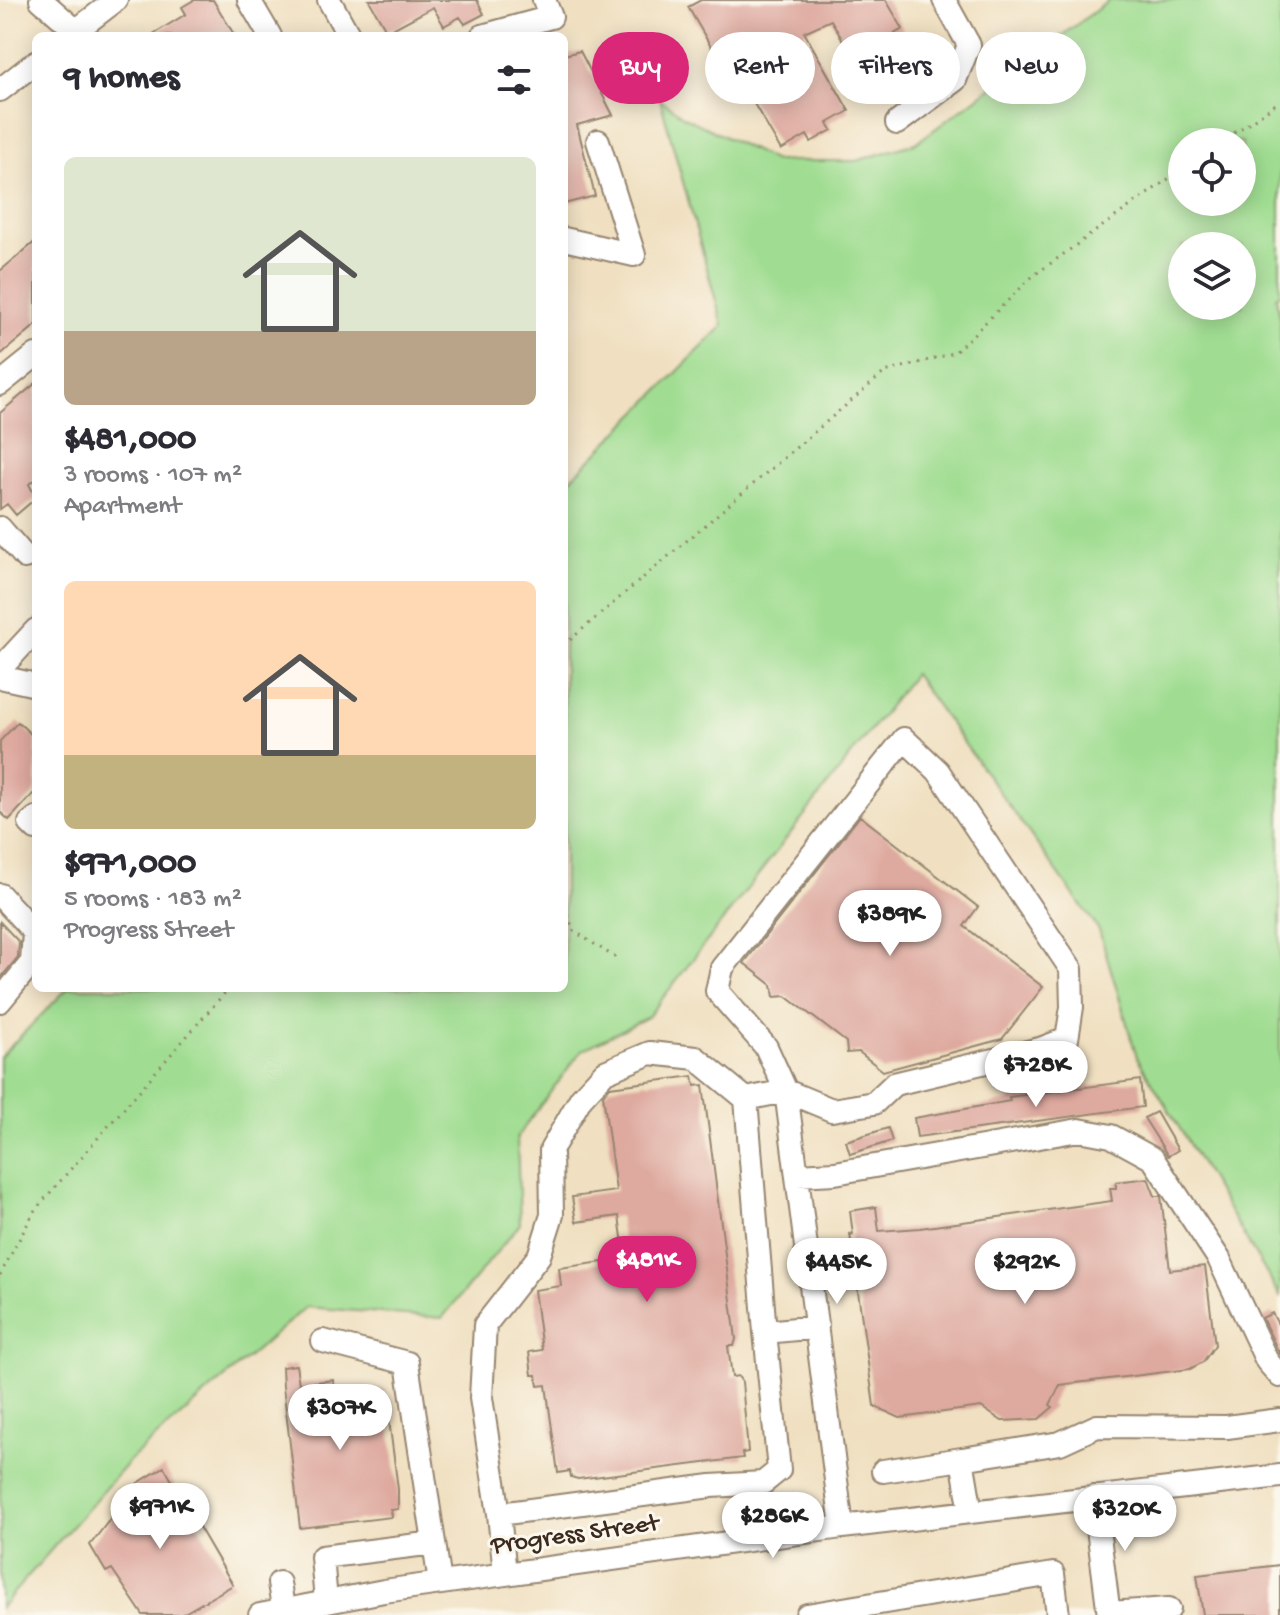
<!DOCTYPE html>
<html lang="en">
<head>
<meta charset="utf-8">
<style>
  :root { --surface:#fff; --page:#f7f7f7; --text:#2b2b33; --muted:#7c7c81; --accent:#db2777 }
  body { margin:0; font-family:"Gochi Hand",sans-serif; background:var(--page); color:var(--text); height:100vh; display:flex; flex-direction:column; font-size:30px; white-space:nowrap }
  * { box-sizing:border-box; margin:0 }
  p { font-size:26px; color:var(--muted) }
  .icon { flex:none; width:44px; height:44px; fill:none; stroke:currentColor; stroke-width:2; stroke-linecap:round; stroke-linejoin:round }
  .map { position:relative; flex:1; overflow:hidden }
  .side { position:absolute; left:32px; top:32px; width:536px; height:960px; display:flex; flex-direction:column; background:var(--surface); border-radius:12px; box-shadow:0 4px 20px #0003 }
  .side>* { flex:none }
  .guide { position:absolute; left:592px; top:32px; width:568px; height:72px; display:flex; gap:16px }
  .fabs { position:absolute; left:1168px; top:128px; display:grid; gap:16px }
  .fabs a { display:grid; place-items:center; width:88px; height:88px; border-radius:50%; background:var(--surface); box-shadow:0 4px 20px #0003; font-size:40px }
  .price { position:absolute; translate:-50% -68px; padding:0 18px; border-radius:28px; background:#fff; color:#222; font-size:26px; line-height:52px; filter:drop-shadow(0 2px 4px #0008) }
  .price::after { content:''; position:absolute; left:50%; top:48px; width:24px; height:18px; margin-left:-12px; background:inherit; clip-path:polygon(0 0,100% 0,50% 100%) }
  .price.active { background:var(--accent); color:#fff }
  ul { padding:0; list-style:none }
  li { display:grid; align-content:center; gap:16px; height:424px; padding:0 32px }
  li span { display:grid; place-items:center; height:248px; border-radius:12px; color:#555 }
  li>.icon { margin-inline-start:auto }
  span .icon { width:144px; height:144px; fill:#fffc; stroke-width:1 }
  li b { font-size:34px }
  h2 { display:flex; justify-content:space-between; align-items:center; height:96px; padding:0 32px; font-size:34px }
  .chip { padding:0 28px; border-radius:36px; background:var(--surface); box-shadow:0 4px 20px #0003; font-size:28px; line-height:72px }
  .chip.active { background:var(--accent); color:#fff }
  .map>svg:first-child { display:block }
</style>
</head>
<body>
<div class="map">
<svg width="1280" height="1615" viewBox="0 0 1280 1615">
  <rect width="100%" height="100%" fill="#fbf7ec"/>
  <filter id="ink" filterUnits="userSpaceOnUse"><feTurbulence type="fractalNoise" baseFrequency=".0125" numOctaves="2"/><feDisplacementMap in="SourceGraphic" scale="16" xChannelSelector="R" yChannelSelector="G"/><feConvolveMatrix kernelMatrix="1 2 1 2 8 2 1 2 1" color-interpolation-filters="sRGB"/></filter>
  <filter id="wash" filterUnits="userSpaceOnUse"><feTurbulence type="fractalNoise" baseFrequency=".006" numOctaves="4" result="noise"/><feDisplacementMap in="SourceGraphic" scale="32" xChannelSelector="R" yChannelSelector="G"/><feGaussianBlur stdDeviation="1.8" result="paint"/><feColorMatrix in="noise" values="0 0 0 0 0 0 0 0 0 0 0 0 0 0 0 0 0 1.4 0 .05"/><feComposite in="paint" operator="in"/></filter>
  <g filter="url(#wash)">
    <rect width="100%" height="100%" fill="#f0e0c1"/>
    <path fill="#a0dd92" stroke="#6e8458" stroke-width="2" fill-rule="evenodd" d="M1110,0H1280V294L1276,297L1280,317V1296L1137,1057L1099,930L914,674L648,1017L582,1050L517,1137L520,1224L442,1318L306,1307L130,1460L0,1608V1057L68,988H564V486L723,326L660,99L684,117L775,161H856L916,143ZM1182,142H1242V202H1182ZM1182,246H1242V306H1182Z"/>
    <g id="blocks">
      <path fill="#dea99f" d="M194,0H213L235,36H150L186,14L182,7Z
        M369,0H477L484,14L465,24L460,17L444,26L433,7L387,32Z
        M701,0H886L903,29L892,35L894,38L883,45L881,41L853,58L831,20L804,32L849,111L828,123L832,130L811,142L807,135L781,150L732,66L725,71L688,7Z
        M580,51L613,115L577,125L595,196L564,204V55Z
        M36,241V325L0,355V271Z
        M36,383V479L29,484L36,498L16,515L7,504L0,509V413Z
        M18,722L36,739V791L9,820L0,812V741Z
        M860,816L978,907L964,926L1043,987L1002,1039L883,1071L859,1052L847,1053L846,1042L786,996L774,997L772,985L744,963Z
        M0,922L19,942L18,957L0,979Z
        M693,1076L695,1086L703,1085L736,1339L734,1346H728L732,1377L738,1376L742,1382L748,1452L742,1453L743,1458L578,1479L571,1477L570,1471L558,1473L546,1385L538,1386L536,1375H532L529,1352L542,1350L534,1290L561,1286L559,1268L625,1259L619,1216L576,1222L572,1197L616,1191L603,1095L610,1087Z
        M1140,1080L1143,1107L917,1137L914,1118L1010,1101L1009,1097Z
        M1156,1112L1178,1150L1168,1156L1144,1118Z
        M888,1128L892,1141L850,1154L846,1141Z
        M1148,1178L1155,1196H1161L1170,1270L1205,1266L1215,1345L1203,1362L1190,1369L1060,1385L1050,1405L1053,1407L1039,1419L1002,1421L981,1407L900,1418L874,1406L850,1234L853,1235L850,1211L876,1207L879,1231L920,1228L1112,1201L1110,1188H1116V1182Z
        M1272,1313L1280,1328V1355L1262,1318Z
        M296,1365L299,1384L333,1380L335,1392L385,1389L398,1489V1509L391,1510L392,1517L300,1528L283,1386L282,1367Z
        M164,1467L233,1585L181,1615H143L112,1569L106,1572L90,1545L138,1483Z
        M1280,1565V1615H1203L1197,1575Z"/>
    </g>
  </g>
  <g filter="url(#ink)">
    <use href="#blocks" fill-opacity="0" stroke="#968570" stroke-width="2"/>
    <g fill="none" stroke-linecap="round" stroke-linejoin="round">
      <defs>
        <path id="minor" d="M41,0L82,36
          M249,0L270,36
          M329,0L349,36
          M69,36L116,0
          M482,36L551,17L544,0
          M0,90L36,62
          M897,123L955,80L969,45L944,0
          M564,239L634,255L598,141
          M0,384L36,355
          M0,528L25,557
          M0,669L36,630
          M0,677L36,685
          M36,818L30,823L36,829
          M0,895L34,932L32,962L0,1001
          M746,1099L765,1332
          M797,1175L835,1173L1079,1130L1111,1136L1153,1159L1219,1259L1267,1361L1280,1376
          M817,1327L765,1332L779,1470L763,1483L711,1486L499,1514L481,1398L485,1325L539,1256L552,1215L551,1150L581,1098L605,1072L650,1053L696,1058L746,1099L786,1091L832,1110L874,1103L894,1084L1040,1049L1067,1039L1072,1007L1071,969L938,771L904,739L722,968L717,991L766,1047L786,1091L842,1527
          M323,1341L407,1363L440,1583
          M883,1471L962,1459
          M1094,1497L1109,1615
          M971,1512L962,1459L1060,1443L1097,1426L1227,1427L1280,1420
          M499,1514L505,1574
          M279,1583L283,1608
          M326,1601L322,1557L434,1543
          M1109,1613L1169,1609
          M260,1615L384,1591L842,1527L1280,1476
          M807,1615L1053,1574L1058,1615"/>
      </defs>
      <use href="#minor" stroke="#968570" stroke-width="26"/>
      <path stroke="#968570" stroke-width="3" stroke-dasharray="2 6" stroke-linecap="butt" d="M1221,142L1280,101
        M564,645L885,372L954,353L1033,276L1182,169
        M564,908L574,931L616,958
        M0,1275L35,1210L229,988"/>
      <use href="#minor" stroke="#fff" stroke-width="22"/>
    </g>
  </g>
  <g text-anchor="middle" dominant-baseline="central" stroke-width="6" stroke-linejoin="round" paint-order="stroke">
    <g font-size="26" fill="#3b2a1e" stroke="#fbf7ec">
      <text transform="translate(575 1536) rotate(-8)">Progress Street</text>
    </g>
  </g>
</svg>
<div class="fabs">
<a><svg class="icon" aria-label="locate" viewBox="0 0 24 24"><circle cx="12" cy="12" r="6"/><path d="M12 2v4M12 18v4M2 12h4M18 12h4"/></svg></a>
<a><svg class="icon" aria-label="layers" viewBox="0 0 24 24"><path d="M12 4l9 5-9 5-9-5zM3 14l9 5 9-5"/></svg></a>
</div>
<b class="price" style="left:890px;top:958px">$389K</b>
<b class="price" style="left:1036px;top:1109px">$728K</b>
<b class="price active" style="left:647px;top:1304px">$481K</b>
<b class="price" style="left:837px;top:1306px">$445K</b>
<b class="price" style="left:1025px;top:1306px">$292K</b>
<b class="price" style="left:340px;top:1452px">$307K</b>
<b class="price" style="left:160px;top:1551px">$971K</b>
<b class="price" style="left:1125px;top:1553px">$320K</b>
<b class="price" style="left:773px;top:1560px">$286K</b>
<div class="guide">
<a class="chip active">Buy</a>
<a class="chip">Rent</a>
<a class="chip">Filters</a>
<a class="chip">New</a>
</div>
<section class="side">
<h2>9 homes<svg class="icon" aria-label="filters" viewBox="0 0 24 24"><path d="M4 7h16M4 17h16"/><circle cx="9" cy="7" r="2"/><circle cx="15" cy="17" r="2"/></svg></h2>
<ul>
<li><span style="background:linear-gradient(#dfe7d0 70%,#b9a48a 0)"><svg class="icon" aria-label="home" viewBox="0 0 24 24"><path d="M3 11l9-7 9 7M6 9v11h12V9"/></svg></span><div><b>$481,000</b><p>3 rooms · 107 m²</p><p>Apartment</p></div></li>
<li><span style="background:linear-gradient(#ffd9b3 70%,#c2b280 0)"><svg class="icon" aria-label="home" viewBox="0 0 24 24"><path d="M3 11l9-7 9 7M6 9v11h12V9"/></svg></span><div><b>$971,000</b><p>5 rooms · 183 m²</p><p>Progress Street</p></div></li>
</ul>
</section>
</div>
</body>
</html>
